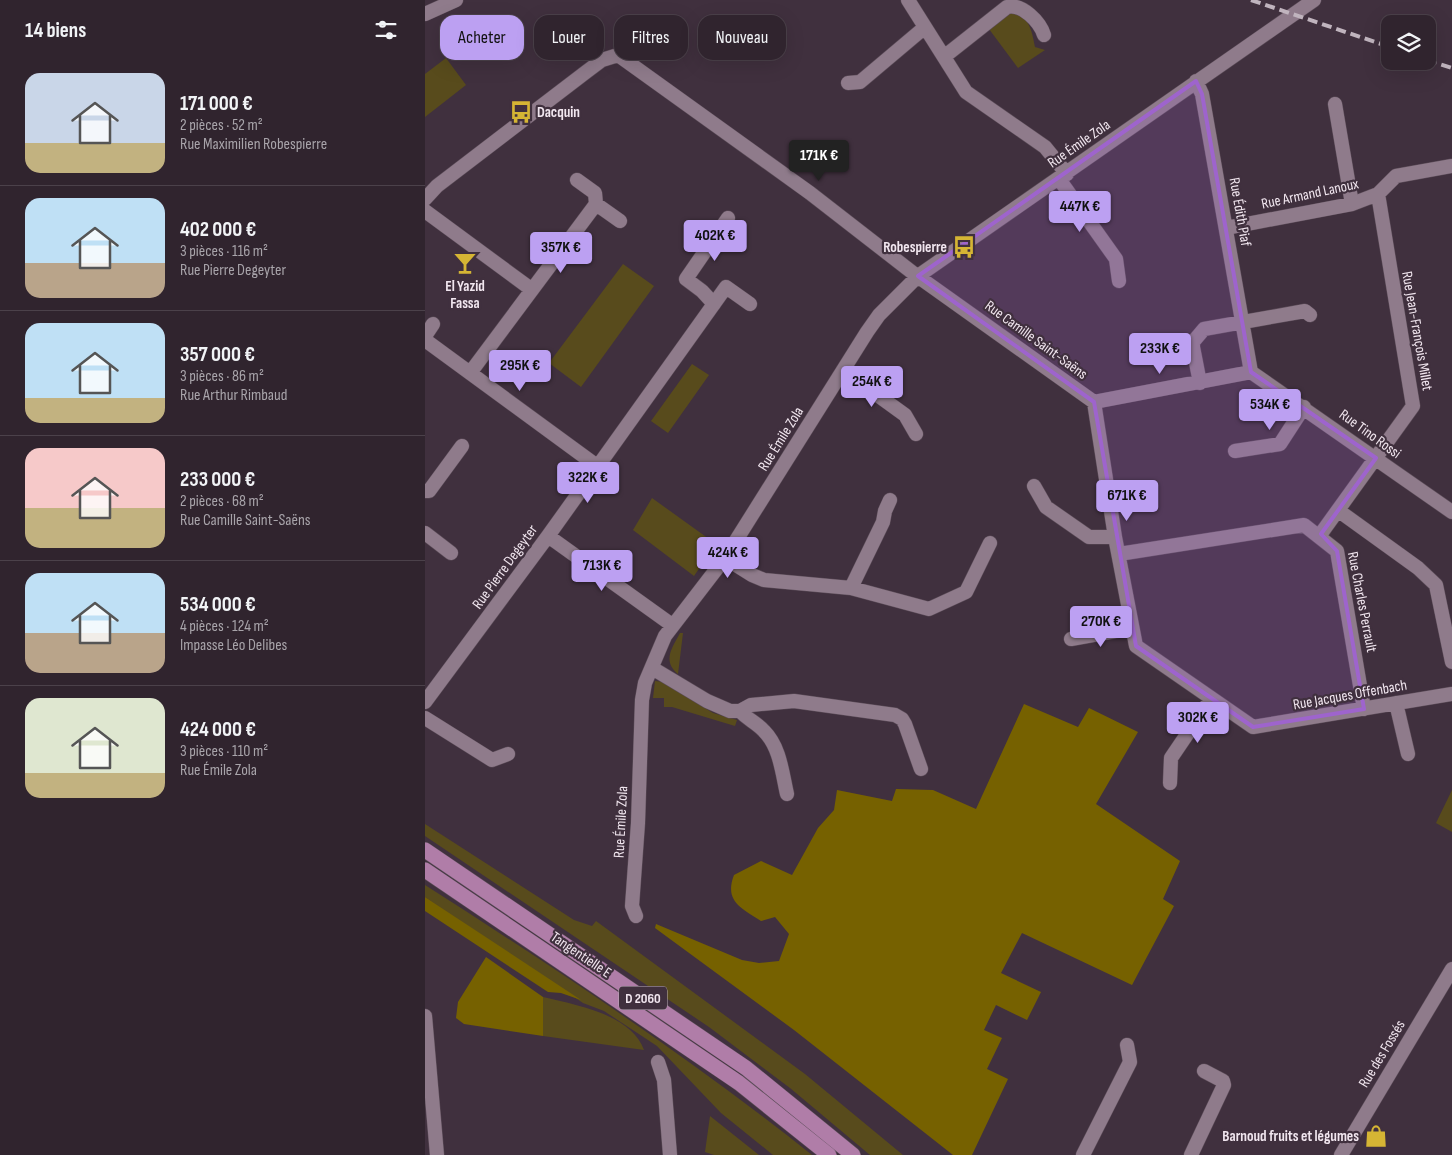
<!DOCTYPE html>
<html lang="fr">
<head>
<meta charset="utf-8">
<style>
  :root { --surface:#30242e; --page:#3c303a; --text:#f1f3f6; --muted:#a8a4aa; --line:#4b414a; --accent:#bca0f2 }
  body { margin:0; font-family:"Sofia Sans Condensed",sans-serif; background:var(--page); color:var(--text); height:100vh; display:flex; flex-direction:column; font-size:19px; white-space:nowrap }
  * { box-sizing:border-box; margin:0 }
  p { font-size:16px; color:var(--muted) }
  .icon { flex:none; width:28px; height:28px; fill:none; stroke:currentColor; stroke-width:2; stroke-linecap:round; stroke-linejoin:round }
  .map { position:relative; flex:1; overflow:hidden }
  .drawer { display:flex; flex-direction:column; background:var(--surface); width:425px }
  .drawer>* { flex:none }
  .hud { position:absolute; left:15px; top:15px; width:475px; height:45px; display:flex; gap:10px }
  .fabs { position:absolute; left:956px; top:15px; display:grid; gap:10px }
  .fabs a { display:grid; place-items:center; width:55px; height:55px; border-radius:10px; background:var(--surface); box-shadow:0 5px 20px #0002,0 0 0 1px var(--line); font-size:25px }
  .price { position:absolute; translate:-50% -42px; padding:0 11px; border-radius:5px; background:var(--accent); color:#111; font-size:16px; line-height:32px; filter:drop-shadow(0 1px 2px #0008) }
  .price::after { content:''; position:absolute; left:50%; top:30px; width:15px; height:11px; margin-left:-8px; background:inherit; clip-path:polygon(0 0,100% 0,50% 100%) }
  .price.active { background:#222; color:#fff }
  ul { padding:0; list-style:none }
  li { display:flex; align-items:center; gap:15px; height:125px; padding:0 25px }
  li+li { border-top:1px solid var(--line) }
  li span { display:grid; place-items:center; flex:none; width:140px; height:100px; border-radius:15px; color:#555 }
  li>.icon { margin-inline-start:auto }
  span .icon { width:60px; height:60px; fill:#fffc; stroke-width:1 }
  li b { font-size:21px }
  h2 { display:flex; justify-content:space-between; align-items:center; height:60px; padding:0 25px; font-size:21px }
  .chip { padding:0 18px; border-radius:15px; background:var(--surface); box-shadow:0 5px 20px #0002,0 0 0 1px var(--line); font-size:18px; line-height:45px }
  .chip.active { background:var(--accent); color:#111 }
  main { display:flex; flex:1; min-height:0 }
  .map>svg:first-child { display:block }
</style>
</head>
<body>
<main>
<section class="drawer">
<h2>14 biens<svg class="icon" aria-label="filters" viewBox="0 0 24 24"><path d="M4 7h16M4 17h16"/><circle cx="9" cy="7" r="2"/><circle cx="15" cy="17" r="2"/></svg></h2>
<ul>
<li><span style="background:linear-gradient(#c9d6e8 70%,#c2b280 0)"><svg class="icon" aria-label="home" viewBox="0 0 24 24"><path d="M3 11l9-7 9 7M6 9v11h12V9"/></svg></span><div><b>171 000 €</b><p>2 pièces · 52 m²</p><p>Rue Maximilien Robespierre</p></div></li>
<li><span style="background:linear-gradient(#bfe0f5 65%,#b9a48a 0)"><svg class="icon" aria-label="home" viewBox="0 0 24 24"><path d="M3 11l9-7 9 7M6 9v11h12V9"/></svg></span><div><b>402 000 €</b><p>3 pièces · 116 m²</p><p>Rue Pierre Degeyter</p></div></li>
<li><span style="background:linear-gradient(#bfe0f5 75%,#c2b280 0)"><svg class="icon" aria-label="home" viewBox="0 0 24 24"><path d="M3 11l9-7 9 7M6 9v11h12V9"/></svg></span><div><b>357 000 €</b><p>3 pièces · 86 m²</p><p>Rue Arthur Rimbaud</p></div></li>
<li><span style="background:linear-gradient(#f6c9c9 60%,#c2b280 0)"><svg class="icon" aria-label="home" viewBox="0 0 24 24"><path d="M3 11l9-7 9 7M6 9v11h12V9"/></svg></span><div><b>233 000 €</b><p>2 pièces · 68 m²</p><p>Rue Camille Saint-Saëns</p></div></li>
<li><span style="background:linear-gradient(#bfe0f5 60%,#b9a48a 0)"><svg class="icon" aria-label="home" viewBox="0 0 24 24"><path d="M3 11l9-7 9 7M6 9v11h12V9"/></svg></span><div><b>534 000 €</b><p>4 pièces · 124 m²</p><p>Impasse Léo Delibes</p></div></li>
<li><span style="background:linear-gradient(#dfe7d0 75%,#c2b280 0)"><svg class="icon" aria-label="home" viewBox="0 0 24 24"><path d="M3 11l9-7 9 7M6 9v11h12V9"/></svg></span><div><b>424 000 €</b><p>3 pièces · 110 m²</p><p>Rue Émile Zola</p></div></li>
</ul>
</section>
<div class="map">
<svg width="1027" height="1155" viewBox="0 0 1027 1155">
  <rect width="100%" height="100%" fill="#40303e"/>
  <path fill="#584b1c" d="M588,13C605,17 607,32 610,47L620,50L593,68L564,29L582,14Z
    M21,58L41,85L0,117V74Z
    M198,264L229,286L156,387L124,363Z
    M267,364L284,375L243,433L226,421Z
    M227,498L291,544L269,576L208,530Z
    M255,633H258L253,674C237,661 247,648 255,633Z
    M230,681L238,682L288,713L312,720L310,726L247,707H239V698H228Z
    M1027,790V832L1011,823Z
    M0,824L149,920L167,926L171,921L380,1074L478,1155H445L365,1088L284,1027L0,836Z
    M0,885C133,970 264,1057 387,1155H348L296,1113L232,1046L179,1011L158,1003L0,897Z
    M118,997C151,1005 206,1014 219,1050L118,1036Z
    M285,1116L334,1155H289L280,1152Z"/>
  <path fill="#766100" d="M599,704L653,727L664,708L713,732L671,804L755,861L738,899L749,906L707,985L597,933L576,973L616,992L602,1020L571,1005L559,1030L577,1038L562,1069L583,1079L547,1155H528L369,1030L230,928L231,924L317,960L334,963L354,961L364,934L350,917L336,921C316,908 299,901 309,875L336,861L367,875L393,828L409,810L412,790L467,801L471,789L508,790L551,809Z
    M0,897L156,1000L136,993L123,992L0,911Z
    M61,957L118,997V1036L39,1024L31,1018L33,1002Z"/>
  <g fill="none" stroke-linecap="round" stroke-linejoin="round">
    <defs>
      <path id="street" d="M483,0L541,92L620,147L642,174
        M0,14L31,0
        M520,56L582,7C597,3 615,22 619,35
        M771,81L777,94L826,372
        M423,83L435,82L499,28
        M910,104L927,204
        M634,179L691,259L694,281
        M0,199L12,186L161,72L177,60L193,55L385,193L488,273L669,402L826,372L1027,512
        M171,204L195,221
        M0,211L106,289
        M801,228L927,204L953,194L971,176L1027,166
        M289,304L277,291L261,279L303,218
        M0,336L8,324
        M0,340L172,466
        M418,370L480,415L491,434
        M45,373L171,204L170,193L152,180
        M775,383L768,347V342L779,329L880,311L885,315
        M669,402L690,537L711,646L828,727L1027,694
        M810,451L855,444L879,407
        M609,486L621,507L664,537H690
        M0,491H4L37,446
        M914,511L993,568L1011,585L1027,662
        M0,533L26,553
        M895,535L988,406L953,194
        M123,536L247,625
        M694,554L879,525L912,551L939,709
        M300,558L327,575L339,580L426,588L504,609L541,592L565,543
        M426,588L458,522L460,511L465,500
        M646,639L707,628
        M227,668L282,701L305,711H315L326,705L369,701L470,715L477,719L480,724L496,769
        M0,702L123,536L301,287L325,304
        M971,703L983,754
        M315,711C322,719 332,723 339,731C355,747 357,772 362,794
        M0,718L67,760L83,754
        M745,783L746,758L786,699
        M211,916L207,906L213,823L217,700L220,683L240,636L300,558L442,332L454,315L493,276L889,0
        M0,1016L12,1155
        M233,1062L239,1080L245,1155
        M658,1155L705,1062L702,1045
        M766,1155L799,1085L798,1081L779,1071
        M916,1155L1027,969"/>
      <path id="primary" d="M0,850L321,1068L428,1155
        M0,870L314,1083L404,1155"/>
    </defs>
    <use href="#street" stroke="#5c4d59" stroke-width="15"/>
    <use href="#primary" stroke="#5c4d59" stroke-width="16"/>
    <use href="#street" stroke="#8f7b8b" stroke-width="14"/>
    <use href="#primary" stroke="#b07da8" stroke-width="15"/>
    <path stroke="#c0b4be" stroke-width="4" stroke-dasharray="10 5" stroke-linecap="butt" d="M826,0L965,47
      M1002,60L1027,68"/>
  </g>
  <path fill="#9e64cd" fill-opacity="0.2" stroke="#9e64cd" stroke-width="4" stroke-linejoin="round" d="M771,81L777,94L826,372L951,458L896,534L912,551L939,709L828,727L711,646L669,402L493,276Z"/>
  <defs>
    <symbol id="bus-bare" viewBox="-9 -9 18 18"><path d="M-5-6H5V4H4V6H2V4H-2V6H-4V4H-5ZM-3.5-4V0h7V-4ZM-3.5 1.2v1.5H-2V1.2ZM2 1.2v1.5H3.5V1.2Z" fill="#d5b534" stroke="#40303e" stroke-width="2.5" paint-order="stroke"/></symbol>
    <symbol id="bar-bare" viewBox="-9 -9 18 18"><path d="M-6-5H6L.8 .8V4.5H3.5V6h-7V4.5H-.8V.8Z" fill="#d5b534" stroke="#40303e" stroke-width="2.5" paint-order="stroke"/></symbol>
    <symbol id="shop-bare" viewBox="-9 -9 18 18"><path d="M-5-2.5h2.3a2.7 3.5 0 0 1 5.4 0H5L5.5 6h-11ZM-1.5-2.5h3a1.5 2.3 0 0 0-3 0Z" fill="#d5b534" stroke="#40303e" stroke-width="2.5" paint-order="stroke"/></symbol>
  </defs>
  <g fill-rule="evenodd">
    <use href="#bus-bare" x="80" y="96" width="32" height="32"/>
    <use href="#bus-bare" x="523" y="231" width="32" height="32"/>
    <use href="#bar-bare" x="24" y="247" width="32" height="32"/>
    <use href="#shop-bare" x="935" y="1120" width="32" height="32"/>
  </g>
  <g text-anchor="middle" dominant-baseline="central" stroke-width="4.5" stroke-linejoin="round" paint-order="stroke">
    <rect fill="#40303e" stroke="#bcafba" stroke-width="1" x="194" y="986.5" width="48" height="23" rx="4"/>
    <g font-size="14" font-weight="bold" fill="#f1e6ef">
      <text x="218" y="998">D 2060</text>
    </g>
    <g font-size="15" font-weight="bold" fill="#f1e6ef" stroke="#40303e" text-anchor="end">
      <text x="112" y="112" text-anchor="start">Dacquin</text>
      <text x="522" y="247">Robespierre</text>
      <text x="40" y="286" text-anchor="middle">El Yazid<tspan x="40" dy="17">Fassa</tspan></text>
      <text x="934" y="1136">Barnoud fruits et légumes</text>
    </g>
    <g font-size="15" fill="#f1e6ef" stroke="#40303e">
      <text transform="translate(654 144) rotate(-35)">Rue Émile Zola</text>
      <text transform="translate(885 194) rotate(-12)">Rue Armand Lanoux</text>
      <text transform="translate(815 212) rotate(80)">Rue Édith Piaf</text>
      <text transform="translate(992 331) rotate(80)">Rue Jean-François Millet</text>
      <text transform="translate(611 340) rotate(36)">Rue Camille Saint-Saëns</text>
      <text transform="translate(945 434) rotate(36)">Rue Tino Rossi</text>
      <text transform="translate(356 439) rotate(-58)">Rue Émile Zola</text>
      <text transform="translate(80 567) rotate(-54)">Rue Pierre Degeyter</text>
      <text transform="translate(937 602) rotate(79)">Rue Charles Perrault</text>
      <text transform="translate(925 695) rotate(-10)">Rue Jacques Offenbach</text>
      <text transform="translate(196 822) rotate(-87)">Rue Émile Zola</text>
      <text transform="translate(156 955) rotate(34)">Tangentielle E</text>
      <text transform="translate(957 1054) rotate(-59)">Rue des Fossés</text>
    </g>
  </g>
</svg>
<div class="fabs">
<a><svg class="icon" aria-label="layers" viewBox="0 0 24 24"><path d="M12 4l9 5-9 5-9-5zM3 14l9 5 9-5"/></svg></a>
</div>
<b class="price active" style="left:394px;top:182px">171K €</b>
<b class="price" style="left:655px;top:233px">447K €</b>
<b class="price" style="left:290px;top:262px">402K €</b>
<b class="price" style="left:136px;top:274px">357K €</b>
<b class="price" style="left:735px;top:375px">233K €</b>
<b class="price" style="left:95px;top:392px">295K €</b>
<b class="price" style="left:447px;top:408px">254K €</b>
<b class="price" style="left:845px;top:431px">534K €</b>
<b class="price" style="left:163px;top:504px">322K €</b>
<b class="price" style="left:702px;top:522px">671K €</b>
<b class="price" style="left:303px;top:579px">424K €</b>
<b class="price" style="left:177px;top:592px">713K €</b>
<b class="price" style="left:676px;top:648px">270K €</b>
<b class="price" style="left:773px;top:744px">302K €</b>
<div class="hud">
<a class="chip active">Acheter</a>
<a class="chip">Louer</a>
<a class="chip">Filtres</a>
<a class="chip">Nouveau</a>
</div>
</div>
</main>
</body>
</html>
